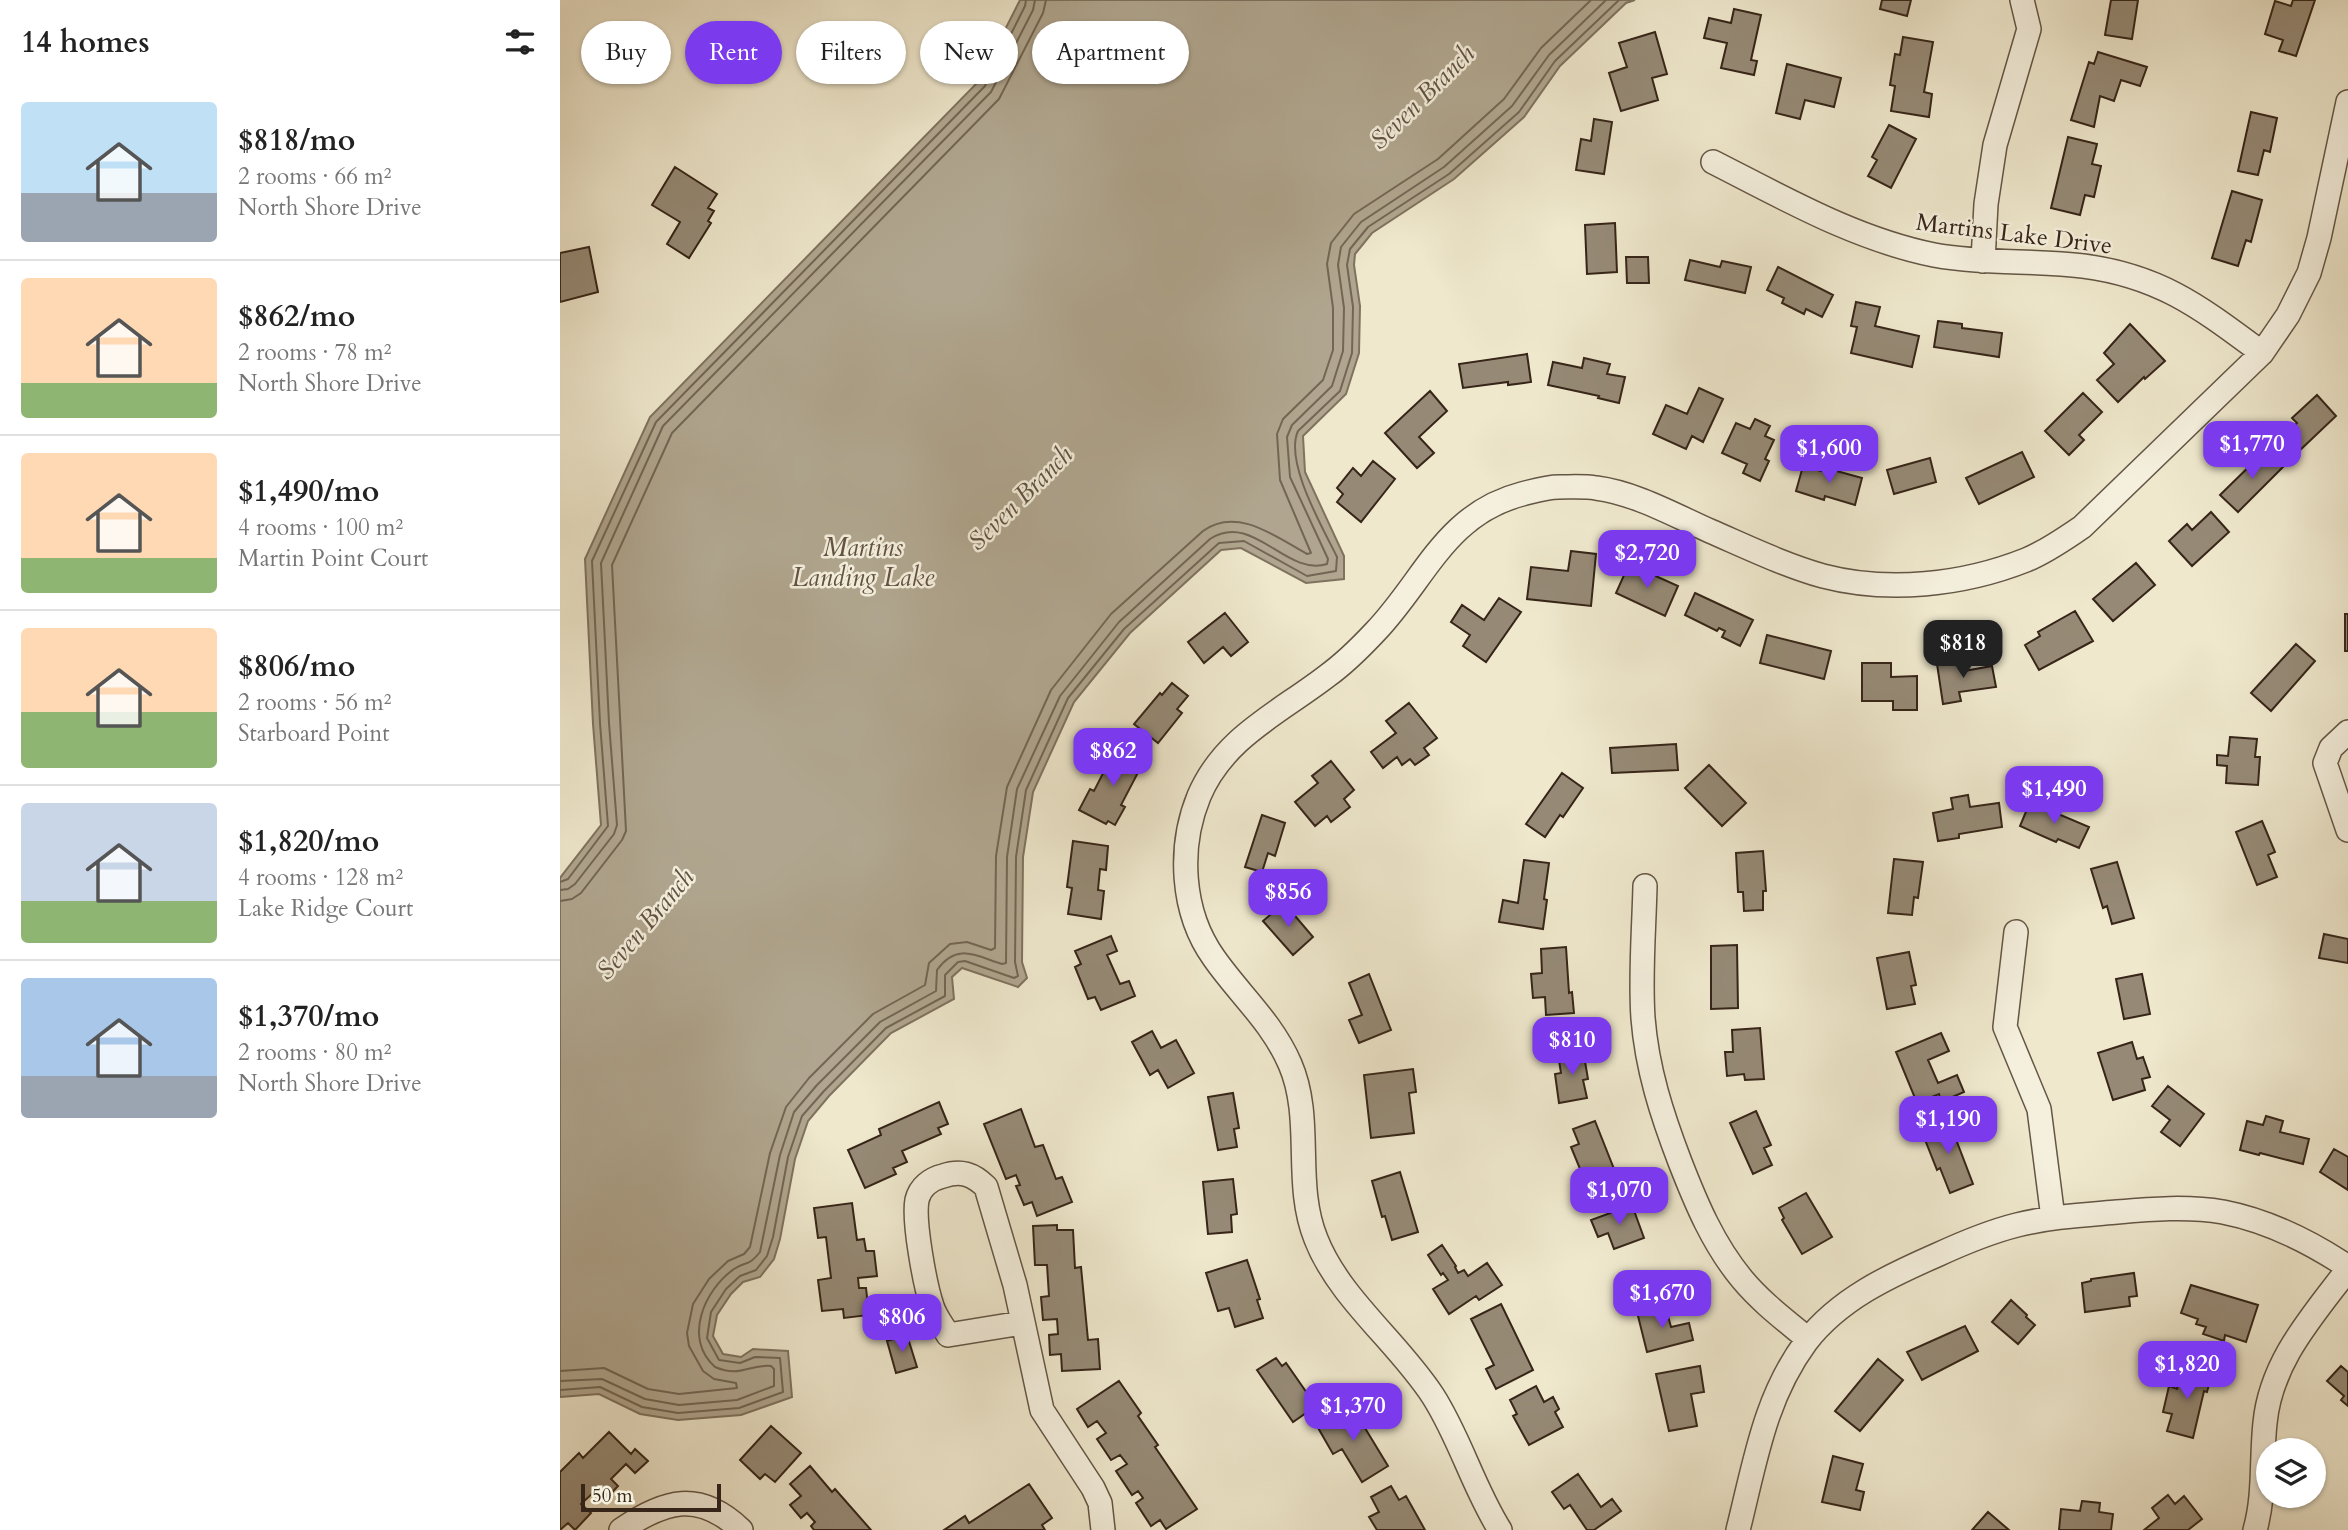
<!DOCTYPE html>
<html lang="en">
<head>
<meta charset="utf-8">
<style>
  :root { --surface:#fff; --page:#f6f6f6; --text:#222; --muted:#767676; --line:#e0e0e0; --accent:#7c3aed }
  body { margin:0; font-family:Cardo,serif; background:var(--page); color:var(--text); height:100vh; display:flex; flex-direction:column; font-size:26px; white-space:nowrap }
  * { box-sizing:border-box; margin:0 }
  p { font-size:23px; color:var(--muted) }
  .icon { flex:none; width:38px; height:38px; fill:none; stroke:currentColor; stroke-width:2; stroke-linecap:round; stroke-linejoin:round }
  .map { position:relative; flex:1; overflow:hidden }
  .side { display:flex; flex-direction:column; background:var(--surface); width:560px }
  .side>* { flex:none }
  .hud { position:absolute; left:21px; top:21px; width:665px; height:63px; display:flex; gap:14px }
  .buttons { position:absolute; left:1696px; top:1438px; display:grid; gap:14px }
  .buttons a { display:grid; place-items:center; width:70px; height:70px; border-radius:50%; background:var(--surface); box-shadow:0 2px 5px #0004; font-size:35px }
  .scale { position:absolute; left:21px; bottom:18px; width:140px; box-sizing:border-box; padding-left:7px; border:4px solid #362518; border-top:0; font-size:19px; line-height:24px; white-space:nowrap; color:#362518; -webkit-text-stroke:5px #f5f0de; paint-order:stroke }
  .price { position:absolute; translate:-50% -60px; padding:0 16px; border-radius:14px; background:var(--accent); color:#fff; font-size:23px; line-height:46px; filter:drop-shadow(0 2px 4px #0008) }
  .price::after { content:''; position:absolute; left:50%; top:42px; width:21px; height:16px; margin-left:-10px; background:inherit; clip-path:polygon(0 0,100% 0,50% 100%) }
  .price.current { background:#222; color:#fff }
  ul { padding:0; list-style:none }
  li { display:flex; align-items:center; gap:21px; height:175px; padding:0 21px }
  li+li { border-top:2px solid var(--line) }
  li span { display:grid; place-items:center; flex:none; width:196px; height:140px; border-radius:7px; color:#555 }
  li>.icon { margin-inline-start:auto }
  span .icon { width:84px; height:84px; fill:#fffc; stroke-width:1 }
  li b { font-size:30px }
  h2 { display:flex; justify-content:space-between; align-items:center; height:84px; padding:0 21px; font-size:30px }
  .pill { padding:0 24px; border-radius:32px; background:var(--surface); box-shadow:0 2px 5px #0004; font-size:24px; line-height:63px }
  .pill.current { background:var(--accent); color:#fff }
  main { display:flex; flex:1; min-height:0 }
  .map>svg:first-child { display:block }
</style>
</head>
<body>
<main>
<section class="side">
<h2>14 homes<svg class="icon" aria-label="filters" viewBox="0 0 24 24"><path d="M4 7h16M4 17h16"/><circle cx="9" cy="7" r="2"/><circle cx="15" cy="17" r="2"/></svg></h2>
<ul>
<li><span style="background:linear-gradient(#bfe0f5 65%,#9aa5b1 0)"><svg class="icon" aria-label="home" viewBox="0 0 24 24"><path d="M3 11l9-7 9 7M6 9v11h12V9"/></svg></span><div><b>$818/mo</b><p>2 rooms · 66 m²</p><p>North Shore Drive</p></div></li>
<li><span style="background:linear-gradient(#ffd9b3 75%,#8fb573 0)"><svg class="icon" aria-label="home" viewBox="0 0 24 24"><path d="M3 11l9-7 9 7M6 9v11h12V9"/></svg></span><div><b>$862/mo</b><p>2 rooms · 78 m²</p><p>North Shore Drive</p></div></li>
<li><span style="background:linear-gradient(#ffd9b3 75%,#8fb573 0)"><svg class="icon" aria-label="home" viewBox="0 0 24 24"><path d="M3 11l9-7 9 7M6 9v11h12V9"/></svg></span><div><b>$1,490/mo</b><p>4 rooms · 100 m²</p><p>Martin Point Court</p></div></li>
<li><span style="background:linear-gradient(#ffd9b3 60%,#8fb573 0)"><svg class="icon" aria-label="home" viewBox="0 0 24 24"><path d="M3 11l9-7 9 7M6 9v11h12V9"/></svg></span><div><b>$806/mo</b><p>2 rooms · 56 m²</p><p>Starboard Point</p></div></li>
<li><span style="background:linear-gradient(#c9d6e8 70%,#8fb573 0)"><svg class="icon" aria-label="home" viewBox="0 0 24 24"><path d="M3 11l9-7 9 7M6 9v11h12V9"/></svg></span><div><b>$1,820/mo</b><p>4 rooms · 128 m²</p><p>Lake Ridge Court</p></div></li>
<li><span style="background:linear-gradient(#a9c7e8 70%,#9aa5b1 0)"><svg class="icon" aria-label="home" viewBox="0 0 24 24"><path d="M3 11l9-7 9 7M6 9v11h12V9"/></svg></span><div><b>$1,370/mo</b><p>2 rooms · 80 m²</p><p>North Shore Drive</p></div></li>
</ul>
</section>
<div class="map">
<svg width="1788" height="1530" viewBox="0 0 1788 1530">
  <rect width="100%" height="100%" fill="#efe8cd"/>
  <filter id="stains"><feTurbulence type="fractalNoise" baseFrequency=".00286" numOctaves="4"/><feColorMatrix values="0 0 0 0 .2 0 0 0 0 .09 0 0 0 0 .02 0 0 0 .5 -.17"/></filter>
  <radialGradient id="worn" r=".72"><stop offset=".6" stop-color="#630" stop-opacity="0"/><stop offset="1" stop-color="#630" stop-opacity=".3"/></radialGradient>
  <path fill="#b0a68f" stroke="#7f725f" stroke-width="2" d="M460,0H1075L1066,3L1000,66L964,117L894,179L812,233L795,254L794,265L800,306L799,353L786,394L743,436L745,472L784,556V579L746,583L681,548L661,550L570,633L514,702L473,792L463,857L462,962L467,978L458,987L402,968L392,977L394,999L331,1033L269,1096L248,1121L235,1159L220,1239L214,1259L200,1277L183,1282L171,1294L157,1315L153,1336L163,1354L181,1357L193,1349L228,1351L232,1397L181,1415L118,1420L80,1414L39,1394L0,1397V878L41,825L33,724L25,559L90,417L419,81Z"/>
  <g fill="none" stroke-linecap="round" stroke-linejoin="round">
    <path stroke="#736654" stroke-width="2" d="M0,882L8,879L48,826L40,723L32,561L96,422L425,86L465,6L466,0
      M0,890L8,889L15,884L54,834L57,825L49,723L41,563L103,426L431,92L473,10L475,0
      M0,901L12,899L21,893L62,840L66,831L52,565L112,433L439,99L483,13L486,0
      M0,1371L44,1368L88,1389L119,1394L177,1388L176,1383L154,1379L143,1371L129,1346L127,1333L133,1304L149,1279L168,1261L184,1254L190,1247L210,1153L226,1107L249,1078L313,1014L365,985L369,963L390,944L407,942L431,950L435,948L436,856L447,787L491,690L551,614L643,531C677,506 716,537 747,554L751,553L720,480L717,434L723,419L763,380L773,350V308L767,264L771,243L794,214L878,159L944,99L981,48L1031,0
      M0,1381L42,1379L85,1399L119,1405L177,1400L214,1386V1369L211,1366C188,1364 181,1378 155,1367C123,1339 144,1290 174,1269C186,1261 188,1267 200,1252L220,1155L234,1112L257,1085L320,1022L376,991L377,970C397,942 416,956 442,964L446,963L447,857L457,789L500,696L559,622L650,539C693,511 726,577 767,564L768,559L730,477L727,437L732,425L772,386L783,351L784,308L778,265L781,247L801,222L884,167L952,106L989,55L1046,0
      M0,1390L40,1387L82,1407L118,1413L179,1408L223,1392L220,1358L195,1357L180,1363L159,1360L147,1338L151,1312L166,1289L180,1276L196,1270L207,1256L213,1237L228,1157L242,1116L264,1091L326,1028L385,996V975L398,962L405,961L454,978L458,976L455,962L456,857L466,790L508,698L564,629L659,543L684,541L747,576L776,571L777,557C763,528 724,462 738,431L780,391L792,353L793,307L787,265L790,249L808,227L889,174L959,112L995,61L1059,0"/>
  </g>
  <path fill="#968a76" stroke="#362518" stroke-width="2" d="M1322,0H1351L1347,16L1320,9Z
    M1551,0H1578L1572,39L1545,35Z
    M1733,0H1755L1736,56L1719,51L1723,40L1705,34L1715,1L1731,6Z
    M1174,9L1201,15L1191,60L1197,61L1194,75L1161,68L1167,43L1144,38L1149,18L1171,23Z
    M1095,32L1107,74L1092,78L1098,100L1061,111L1049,73L1067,67L1059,43Z
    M1343,37L1373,42L1364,92L1372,94L1369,117L1331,111L1335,86L1330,85L1335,54L1340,55Z
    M1538,52L1587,67L1580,86L1561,80L1554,101L1540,96L1534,127L1511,120L1529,62L1534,64Z
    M1227,64L1281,78L1274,107L1245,100L1240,119L1216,113Z
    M1691,112L1717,118L1710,152L1704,150L1698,175L1678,171Z
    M1034,119L1052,122L1044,174L1016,170L1021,139L1031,141Z
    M1329,125L1356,139L1331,188L1308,176L1317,160L1312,157Z
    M1508,137L1537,144L1532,164L1541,166L1534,197L1525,195L1520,215L1491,208Z
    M115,167L157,194L148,208L154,211L148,221L151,223L129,258L107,244L120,222L92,205Z
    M1672,191L1702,200L1691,242L1686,240L1678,266L1652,258Z
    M1055,223L1057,272L1027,274L1025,225Z
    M29,247L38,292L0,302V253Z
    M1066,257H1088L1089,283H1067Z
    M1130,260L1160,267L1162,261L1191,267L1185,293L1125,280Z
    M1218,267L1273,295L1262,317L1246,309L1244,314L1222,303L1224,298L1207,290Z
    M1296,302L1320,307L1315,326L1359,336L1352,367L1291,353L1297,327L1291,326Z
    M1378,321L1402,324V328L1442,333L1439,357L1374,347Z
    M1570,324L1605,361L1585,379L1584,377L1558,402L1537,380L1554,364L1544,353Z
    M967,354L971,382L948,385V382L903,388L899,364Z
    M1024,358L1050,364L1047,374L1065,377L1059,403L1038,398L1039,396L988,385L993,362L1022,368Z
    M1139,388L1163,399L1143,442L1132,436L1126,449L1093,434L1106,405L1127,414Z
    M870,391L887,411L859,437L874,453L857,468L825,433Z
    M1523,393L1542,412L1519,435L1524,440L1509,455L1485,431Z
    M1757,395L1776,416L1737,453L1723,437L1737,423L1732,418Z
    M1195,419L1210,426L1205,436L1214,440L1205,459L1209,461L1200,481L1183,473L1187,464L1162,453L1176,423L1190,429Z
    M1706,450L1723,467L1678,512L1660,495Z
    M1462,452L1474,477L1419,504L1406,478Z
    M1370,458L1376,482L1334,494L1327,470Z
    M813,461L835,479L801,522L777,502L783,494L777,488L793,468L801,476Z
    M1243,466L1261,471L1262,467L1302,478L1295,505L1265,496L1264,500L1236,491Z
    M1651,512L1669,532L1632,566L1609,541L1627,524L1632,530Z
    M1011,551L1036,554L1031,606L967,599L971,567L1008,571Z
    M1576,563L1595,585L1553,621L1533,599Z
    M1069,564L1118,586L1105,616L1056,593Z
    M1135,593L1193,620L1180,646L1162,637L1165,631L1159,628L1157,631L1125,615Z
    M939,598L961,612L926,662L903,646L910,635L891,622L902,605L924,620Z
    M1515,611L1533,641L1479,670L1465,645L1480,636L1478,632Z
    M665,613L688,642L671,656L663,647L644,663L628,642Z
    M1785,614H1788V651H1785Z
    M1207,635L1271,651L1264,679L1200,663Z
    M1736,644L1755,661L1711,711L1691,693Z
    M1402,660L1404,671L1432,666L1436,687L1399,692L1401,701L1383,704L1377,664Z
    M1302,663H1331V677L1357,676V710H1333V701H1302Z
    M612,683L628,696L617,709L622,713L598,743L574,724L600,693L602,695Z
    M849,703L877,738L864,748L869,755L855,765L850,759L842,765L837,757L823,768L811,752L836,733L826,721Z
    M1670,737L1697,739L1695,757H1700L1698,785L1666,783L1667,766L1657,765V755L1668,756Z
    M1116,744L1118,770L1052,773L1050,748Z
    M557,746L584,761L561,805L565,807L555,825L548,821L546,824L519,810L530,789L534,791Z
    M771,761L794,790L784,799L790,807L771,822L767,816L755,826L735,802L758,783L752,776Z
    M1149,765L1186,803L1162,826L1125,788Z
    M1002,773L1023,788L1003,817L1000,815L985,837L966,824Z
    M1408,795L1410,807L1439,803L1442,827L1399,834V838L1378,841L1373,813L1393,809L1391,798Z
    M1470,802L1529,827L1519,848L1498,839L1496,842L1460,826Z
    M702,815L725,823L715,856L708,853L702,872L685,867Z
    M1702,821L1715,852L1708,855L1717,877L1697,885L1676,832Z
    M513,841L548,846L546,870L540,869L538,890L544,891L541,919L508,914L512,888L507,887Z
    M1203,851L1206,891H1203V910L1184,911L1183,892H1178L1176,853Z
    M1334,859L1363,862L1358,898L1354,897L1352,915L1328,913Z
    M964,860L989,863L984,899L987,900L983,929L939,922L943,900L958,903Z
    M1557,862L1574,918L1552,924L1547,906L1543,908L1531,869Z
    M724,903L753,937L733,955L703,921Z
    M1764,934L1788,939V963L1759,958Z
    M551,936L557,951L547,955L560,984L569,981L575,996L541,1010L535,997L528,999L515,967L521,964L515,951Z
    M1177,945L1178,1008L1151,1009V946Z
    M1006,947L1009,993L1012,992L1014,1013L986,1015L985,997L973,998L971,974L982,973L981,949Z
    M1349,952L1356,985L1351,986L1355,1004L1327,1009L1317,958Z
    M809,974L831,1030L799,1043L789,1020L802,1015L789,983Z
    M1582,974L1590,1014L1564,1019L1556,979Z
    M1200,1028L1204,1079L1185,1080L1184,1074L1167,1076L1165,1052H1173L1172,1030Z
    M592,1031L601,1048L616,1040L634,1073L608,1088L598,1070L590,1075L572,1042Z
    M1381,1033L1389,1051L1368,1060L1378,1083L1397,1075L1404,1092L1381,1102L1379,1094L1357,1103L1336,1052Z
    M1572,1042L1577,1059L1583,1057L1590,1077L1582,1079L1585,1090L1553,1100L1538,1053Z
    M1023,1050L1028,1079L1023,1080L1027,1098L999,1103L995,1074L1001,1073L998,1054Z
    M853,1069L856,1092L849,1093L854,1133L811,1138L804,1075Z
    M1608,1086L1644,1114L1620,1146L1601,1132L1610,1120L1592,1106Z
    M673,1093L679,1128L674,1129L677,1147L658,1150L648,1097Z
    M379,1102L388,1124L378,1128L381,1134L342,1151L347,1162L333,1168L336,1174L305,1188L288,1150L321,1135L319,1129Z
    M461,1109L475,1147L483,1145L496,1179L502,1177L512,1202L477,1216L472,1202L464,1205L456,1186L460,1185L456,1175L446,1179L424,1124Z
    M1196,1111L1211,1145L1204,1148L1212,1165L1193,1174L1170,1123Z
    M1706,1116L1723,1121L1720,1132L1749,1139L1743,1164L1700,1153L1699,1155L1680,1150L1687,1121L1703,1125Z
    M1035,1121L1054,1169L1025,1181L1011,1147L1019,1144L1013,1129Z
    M1389,1121L1413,1184L1390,1193L1380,1168L1377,1170L1362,1132Z
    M1774,1149L1788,1157V1190L1760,1172Z
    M840,1172L858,1232L832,1240L825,1216L822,1217L812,1181Z
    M673,1179L677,1214L671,1215L672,1232L648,1234L643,1182Z
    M1246,1193L1272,1237L1242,1254L1222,1220L1224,1218L1219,1208Z
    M292,1203L297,1240L304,1239L306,1251H314L317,1276L298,1278L299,1288H306L309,1315L284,1318L283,1309L262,1311L258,1280L271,1278L266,1237L258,1238L254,1208Z
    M1072,1205L1084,1238L1054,1249L1048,1233L1038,1237L1031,1220Z
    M497,1225V1230H513L515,1268L521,1267L528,1340L538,1339L540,1369L502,1371L501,1354L490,1355L489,1335L498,1334L497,1319L483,1320L481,1297L489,1296L487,1265H475L473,1226Z
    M882,1245L896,1266L895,1267L898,1273L904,1270L908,1276L927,1263L942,1285L919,1300L916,1296L889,1314L873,1289L888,1280L883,1273L881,1275L868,1255Z
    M687,1260L700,1299L697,1300L703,1318L675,1327L669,1308L658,1311L646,1273Z
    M1574,1273L1577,1296L1569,1297L1570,1306L1525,1312L1522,1283L1531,1281V1279Z
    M1631,1285L1698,1305L1686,1342L1665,1335L1664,1341L1643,1334L1646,1327L1636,1324L1638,1319L1621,1313Z
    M1451,1300L1467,1315L1466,1317L1475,1325L1458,1344L1432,1322Z
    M941,1304L973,1370L936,1389L926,1369L934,1365L911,1319Z
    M1105,1305L1111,1327L1129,1323L1133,1340L1087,1352L1077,1312Z
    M1405,1326L1418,1351L1362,1380L1347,1352Z
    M347,1335L357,1367L336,1373L327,1341Z
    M716,1358L722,1366L726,1363L756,1406L733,1422L697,1370Z
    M1318,1359L1343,1380L1300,1431L1275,1411Z
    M1623,1365L1652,1373L1647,1392L1644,1391L1633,1438L1607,1431L1612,1414L1603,1412L1609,1386L1617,1389Z
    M1140,1366L1144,1392L1131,1394L1137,1426L1109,1431L1096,1374Z
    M1781,1366L1788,1372V1406L1781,1400L1784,1396L1767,1381Z
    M559,1381L581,1413L578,1416L598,1445L595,1447L637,1509L606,1529L600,1520L591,1526L576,1503L583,1498L578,1491L572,1495L556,1471L567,1464L560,1455L551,1460L537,1439L546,1433L537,1421L528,1427L517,1409Z
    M976,1386L984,1402L993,1397L999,1409L995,1412L1003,1427L969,1445L953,1416L957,1414L950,1400Z
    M791,1405L828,1466L802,1482L782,1449L773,1454L757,1426Z
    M211,1426L241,1453L215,1482L205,1474L200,1479L180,1460Z
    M49,1432L71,1454L75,1449L88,1461L75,1473L66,1464L51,1479L58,1486L45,1500L35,1491L21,1504L31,1513L15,1530L8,1523L0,1530V1472L19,1453L23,1458Z
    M1273,1456L1303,1464L1296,1490L1304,1492L1300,1510L1262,1502Z
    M250,1466L272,1492L275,1489L311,1530H254L251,1526L255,1522L247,1513L241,1518L230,1505L241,1496L230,1484Z
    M1018,1474L1041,1507L1052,1499L1061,1511L1034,1530H1027L1010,1505L1004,1509L992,1492Z
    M469,1484L492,1518L482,1525L485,1530H384L405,1516L409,1523Z
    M831,1486L839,1500L846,1496L865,1530H817L809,1517L819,1512L811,1497Z
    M1608,1495L1615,1504L1624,1496L1642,1519L1628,1530H1584L1599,1518L1592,1508Z
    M1522,1501L1540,1503L1539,1512L1553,1514L1551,1530H1499L1501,1509L1520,1511Z
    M1428,1512L1449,1530H1412Z"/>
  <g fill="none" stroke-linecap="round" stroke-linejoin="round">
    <defs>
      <path id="minor" d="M1153,162C1224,198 1295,239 1374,255C1423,264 1473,260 1523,266C1601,276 1641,308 1702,353
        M1423,261L1426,204L1435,145L1469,29L1462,0
        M1788,732L1771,748L1765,763L1788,830
        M1085,886C1084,929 1080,975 1083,1018C1087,1069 1102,1115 1120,1162C1136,1203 1153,1244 1182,1279C1201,1302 1225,1320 1248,1339
        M1456,932L1445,1027L1479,1109L1493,1218
        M462,1323L388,1335C383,1326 375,1316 372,1306C365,1285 353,1221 357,1200C360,1187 371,1179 383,1176C401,1170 413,1174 426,1187L455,1285L482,1410L533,1488L540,1503L543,1530
        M61,1530C105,1500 139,1490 181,1530
        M940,1530C913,1487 900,1438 873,1396C838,1342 779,1298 756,1239C733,1183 754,1119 730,1064C712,1022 679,994 654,958C621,912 618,847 639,796C664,737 719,713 767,676C785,663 800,648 815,632C865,580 885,514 962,494C974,491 986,487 999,487C1011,487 1024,486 1036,488C1075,493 1114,515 1150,531C1187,547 1224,565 1263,576C1328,593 1403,585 1466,560C1486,552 1504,539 1522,527L1702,353L1728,315L1749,273L1759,238L1788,102
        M1178,1530C1195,1463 1204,1399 1246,1342C1279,1299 1329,1276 1377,1255C1403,1243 1429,1232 1457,1225C1489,1217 1523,1215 1557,1212C1591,1209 1628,1206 1663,1212C1709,1221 1749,1241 1788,1267
        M1695,1530C1705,1495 1701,1459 1705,1423C1711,1361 1752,1317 1788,1269"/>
    </defs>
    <use href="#minor" stroke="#645645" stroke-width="26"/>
    <use href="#minor" stroke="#f5f0de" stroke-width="23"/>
  </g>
  <g text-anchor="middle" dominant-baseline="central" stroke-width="5" stroke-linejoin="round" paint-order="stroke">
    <g font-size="24" fill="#362518" stroke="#f5f0de">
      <text transform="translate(1454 234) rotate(7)">Martins Lake Drive</text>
    </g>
    <g font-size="26" font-style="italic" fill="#615242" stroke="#f5f0de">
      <text transform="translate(862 97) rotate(-45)">Seven Branch</text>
      <text transform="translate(460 498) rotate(-45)">Seven Branch</text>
      <text x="303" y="547">Martins<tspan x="303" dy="30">Landing Lake</tspan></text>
      <text transform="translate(85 924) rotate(-50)">Seven Branch</text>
    </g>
  </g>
  <rect width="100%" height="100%" filter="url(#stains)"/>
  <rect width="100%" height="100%" fill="url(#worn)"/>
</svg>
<div class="buttons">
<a><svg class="icon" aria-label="layers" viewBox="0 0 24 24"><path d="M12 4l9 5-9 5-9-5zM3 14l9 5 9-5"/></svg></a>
</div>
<div class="scale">50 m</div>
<b class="price" style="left:1692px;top:481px">$1,770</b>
<b class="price" style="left:1269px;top:485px">$1,600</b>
<b class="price" style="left:1087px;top:590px">$2,720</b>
<b class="price current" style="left:1403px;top:680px">$818</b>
<b class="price" style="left:553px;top:788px">$862</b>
<b class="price" style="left:1494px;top:826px">$1,490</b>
<b class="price" style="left:728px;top:929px">$856</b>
<b class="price" style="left:1012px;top:1077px">$810</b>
<b class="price" style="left:1388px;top:1156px">$1,190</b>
<b class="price" style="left:1059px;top:1227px">$1,070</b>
<b class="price" style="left:1102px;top:1330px">$1,670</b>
<b class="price" style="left:342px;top:1354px">$806</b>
<b class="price" style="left:1627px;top:1401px">$1,820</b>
<b class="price" style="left:793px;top:1443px">$1,370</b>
<div class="hud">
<a class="pill">Buy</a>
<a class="pill current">Rent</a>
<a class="pill">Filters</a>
<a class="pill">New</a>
<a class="pill">Apartment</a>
</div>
</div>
</main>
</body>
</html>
